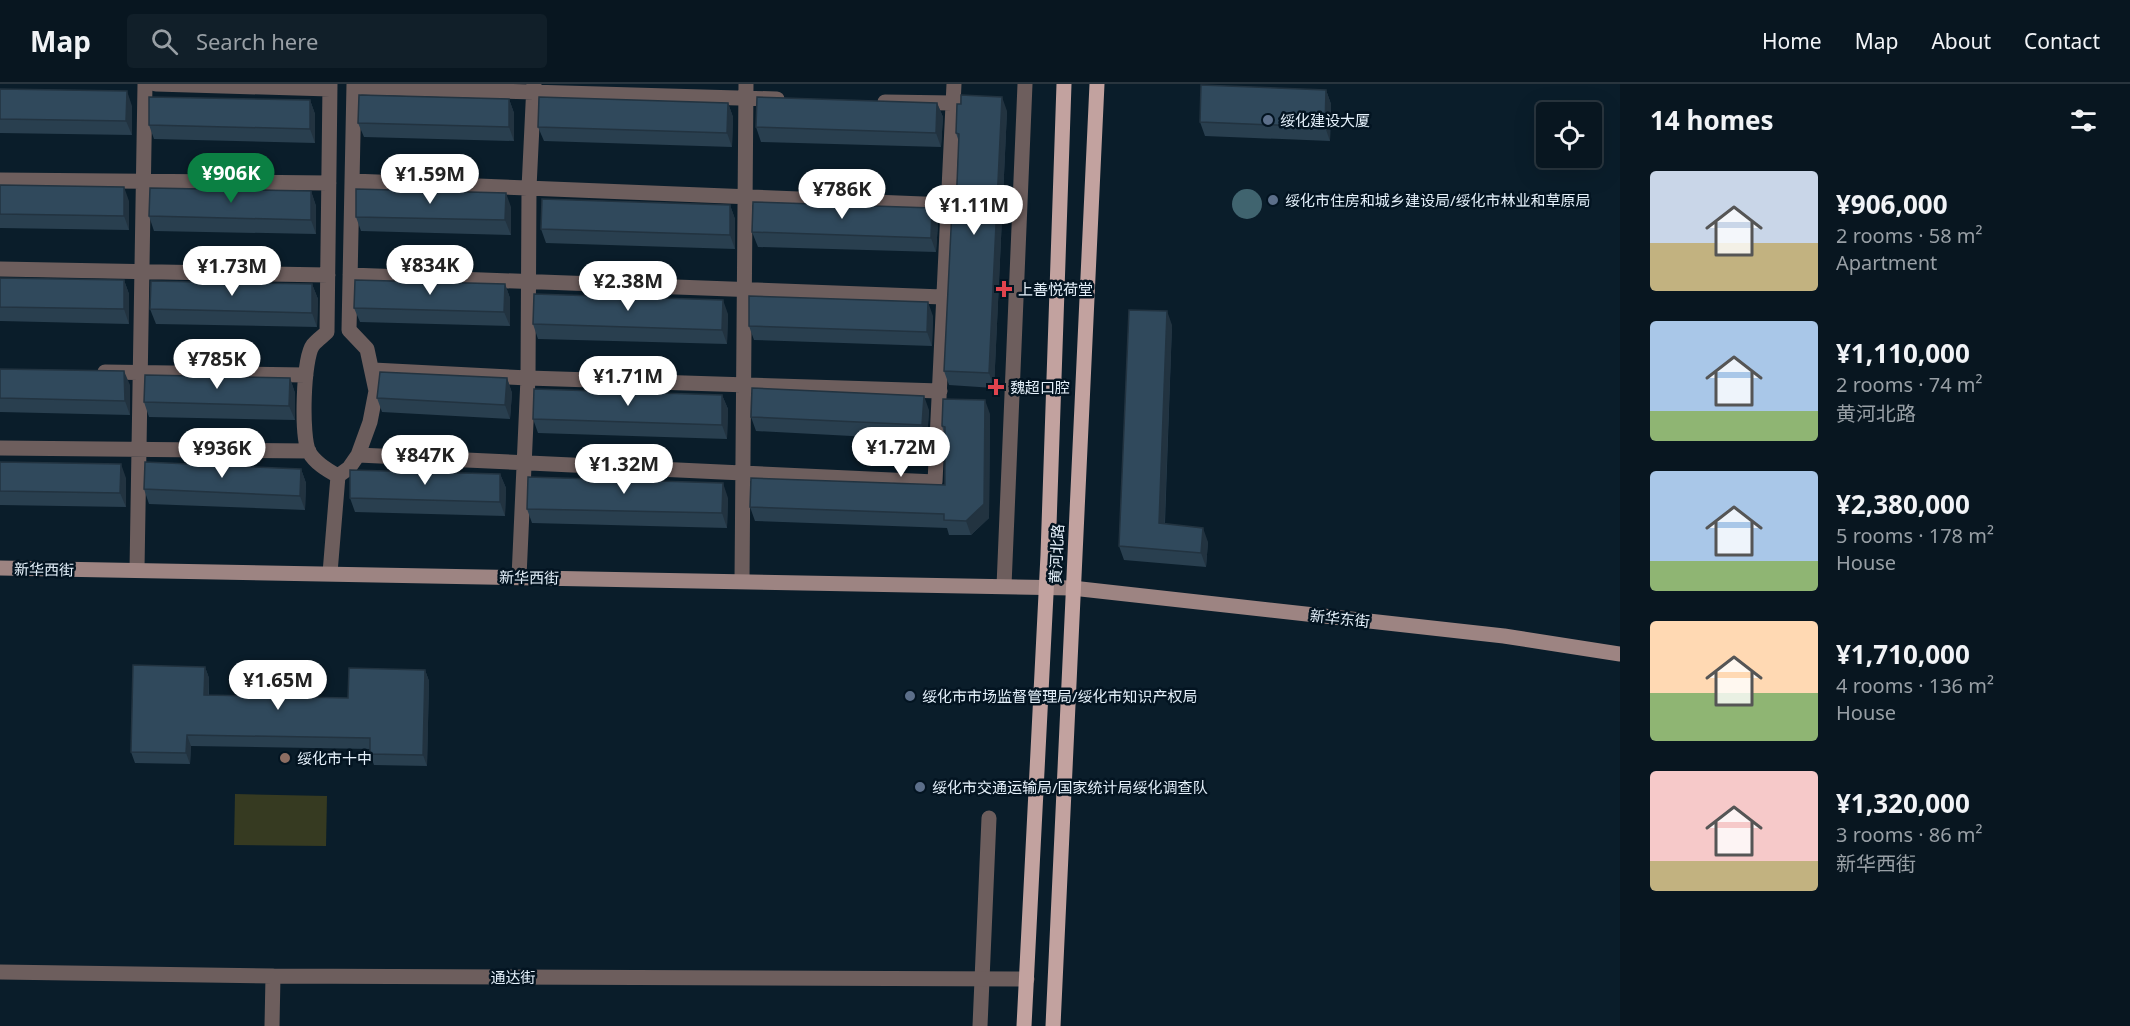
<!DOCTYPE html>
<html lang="en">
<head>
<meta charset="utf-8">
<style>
  :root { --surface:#081620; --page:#111f29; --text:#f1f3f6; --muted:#989fa5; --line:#29353e; --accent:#0b8043 }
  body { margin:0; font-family:"Noto Sans","Noto Sans SC",sans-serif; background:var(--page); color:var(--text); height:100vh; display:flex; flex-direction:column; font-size:22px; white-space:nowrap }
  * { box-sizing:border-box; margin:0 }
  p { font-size:20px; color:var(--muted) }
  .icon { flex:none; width:33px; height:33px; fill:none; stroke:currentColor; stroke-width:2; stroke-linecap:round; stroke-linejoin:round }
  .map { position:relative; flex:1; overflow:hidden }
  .side { display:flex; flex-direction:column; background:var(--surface); width:510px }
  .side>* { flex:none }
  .buttons { position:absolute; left:1536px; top:18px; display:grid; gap:12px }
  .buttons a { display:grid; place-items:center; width:66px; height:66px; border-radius:6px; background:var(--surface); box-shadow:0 6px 24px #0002,0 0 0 2px var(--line); font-size:30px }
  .price { position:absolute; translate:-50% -51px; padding:0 14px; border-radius:21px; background:#fff; color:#222; font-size:20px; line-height:39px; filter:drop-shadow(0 2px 3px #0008) }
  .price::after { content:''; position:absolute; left:50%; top:36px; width:18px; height:14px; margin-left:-9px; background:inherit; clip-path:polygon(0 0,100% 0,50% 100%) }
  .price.on { background:var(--accent); color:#fff }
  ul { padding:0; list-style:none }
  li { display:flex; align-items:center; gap:18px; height:150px; padding:0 30px }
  li span { display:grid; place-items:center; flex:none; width:168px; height:120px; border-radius:6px; color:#555 }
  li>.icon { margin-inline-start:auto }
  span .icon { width:72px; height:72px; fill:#fffc; stroke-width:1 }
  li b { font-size:26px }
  h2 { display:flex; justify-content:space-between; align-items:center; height:72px; padding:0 30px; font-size:26px }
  header { display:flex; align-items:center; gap:36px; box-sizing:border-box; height:84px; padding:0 30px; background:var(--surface); border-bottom:2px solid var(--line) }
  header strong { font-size:28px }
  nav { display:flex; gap:33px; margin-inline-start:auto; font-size:21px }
  .search { width:420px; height:54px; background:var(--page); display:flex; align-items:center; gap:15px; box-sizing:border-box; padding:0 21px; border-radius:6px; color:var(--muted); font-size:22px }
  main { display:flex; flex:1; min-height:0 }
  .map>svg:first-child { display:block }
</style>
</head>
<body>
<header>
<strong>Map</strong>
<div class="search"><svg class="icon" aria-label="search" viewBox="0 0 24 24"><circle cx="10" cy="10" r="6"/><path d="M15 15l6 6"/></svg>Search here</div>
<nav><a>Home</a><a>Map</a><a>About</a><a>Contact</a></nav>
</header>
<main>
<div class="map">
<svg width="1620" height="942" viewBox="0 0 1620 942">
  <rect width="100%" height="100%" fill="#0a1d2a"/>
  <path fill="#363a21" d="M235,710L327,712L326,762L234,761Z"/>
  <path fill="#40646f" d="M1232 120a15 15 0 1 1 30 0a15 15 0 1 1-30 0Z"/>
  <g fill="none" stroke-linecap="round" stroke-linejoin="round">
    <path stroke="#6d5e5d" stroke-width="15" d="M156,0L330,5
      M330,0L327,248C323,252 317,256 313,261C303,274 301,353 309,368C315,379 327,386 338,392
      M354,3L777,15
      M885,18L953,19
      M0,96L329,99
      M352,97L948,121
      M0,185L328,191
      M350,191L943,213
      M373,286L528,294L940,307
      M105,288L306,291
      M0,364L309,367
      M358,371L935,398L954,0
      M137,486L145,0
      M330,489L338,392L349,384L358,371L370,338L376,307L367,265L349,246L354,0
      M519,493L528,294L529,104L534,0
      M742,497L746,0
      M1004,502L1025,0
      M980,942L989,734"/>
    <path stroke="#6d5e5d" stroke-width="15" d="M0,888L273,892L1027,895
      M272,942L273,892"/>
    <path stroke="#9d8482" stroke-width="15" d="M0,484L1072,504L1504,552L1620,570"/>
    <path stroke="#c2a29f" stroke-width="15" d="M1024,942L1048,471L1064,0
      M1053,942L1097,0"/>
  </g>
  <path fill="#293f4f" d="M0,5L132,22V51L0,49Z
    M1326,6L1331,20L1330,57L1205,52L1200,38Z
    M509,15L514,29V57L364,53L358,39Z
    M310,16L315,30V59L154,55L149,41Z
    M728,19L733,33L732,63L544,57L538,43Z
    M937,19L943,33L941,63L761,58L756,43Z
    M1007,27L994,304L949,301L944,287L956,125L959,58L956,49Z
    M0,101L129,117V146L0,144Z
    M311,107L316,122V150L154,147L149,132Z
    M730,121L735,135V165L546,159L541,145Z
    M511,123V151L361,147L356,133Z
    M932,124L938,139L936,168L758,163L752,148Z
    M0,194L124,196L129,210V240L0,237Z
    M312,200L318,215L317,243L156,240L150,225Z
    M505,200L510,214V242L360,238L354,224Z
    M728,230L727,260L538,255L533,240Z
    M933,232L932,262L754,256L749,242Z
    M1172,241L1165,439L1208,458L1206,483L1124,476L1119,462Z
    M0,285L130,301V331L0,328Z
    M290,294L295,309V336L149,333L144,318Z
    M507,294L512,309L510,335L382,328L377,314Z
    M722,311L728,325L727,355L538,349L533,335Z
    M929,326L927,356L756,347L751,333Z
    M990,330L989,434L971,451H949L947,444L755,437L750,423L945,401V352L942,342Z
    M0,378L126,394V423L0,421Z
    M301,385L306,399L305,426L149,420L144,405Z
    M500,390L506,404L505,432L355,428L350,414Z
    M728,414L727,444L532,439L527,425Z
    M205,583L209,594V611L348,614L425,586L429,597L427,682L374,681L370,670V665L191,662L190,680L135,679L131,668Z"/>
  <path fill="#223340" d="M1326,6L1331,20L1330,57L1325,43Z
    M127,7L132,22V51L126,37Z
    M1002,13L1007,27L994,304L989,289Z
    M509,15L514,29V57L509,43Z
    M310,16L315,30V59L310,45Z
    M728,19L733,33L732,63L727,49Z
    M937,19L943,33L941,63L936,49Z
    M124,103L129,117V146L124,132Z
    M311,107L316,122V150L311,136Z
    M506,109L511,123V151L505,136Z
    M730,121L735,135V165L730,151Z
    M932,124L938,139L936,168L931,154Z
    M124,196L129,210V240L124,225Z
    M312,200L318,215L317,243L312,229Z
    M505,200L510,214V242L504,228Z
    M723,216L728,230L727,260L722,246Z
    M928,218L933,232L932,262L927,248Z
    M1167,227L1172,241L1164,453L1159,439Z
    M124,287L130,301V331L125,317Z
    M290,294L295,309V336L289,322Z
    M507,294L512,309L510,335L505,321Z
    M722,311L728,325L727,355L722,341Z
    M924,312L929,326L927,356L922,341Z
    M985,316L990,330L989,434L971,451L966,437Z
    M121,380L126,394V423L120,409Z
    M301,385L306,399L305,426L300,412Z
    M500,390L506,404L505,432L500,418Z
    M723,399L728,414L727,444L722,429Z
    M1203,444L1208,458L1206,483L1201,469Z
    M205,583L209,594L208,622L204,611Z
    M425,586L429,597L427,682L423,671Z
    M187,651L191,662L190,680L186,669Z"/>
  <path fill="#30495c" stroke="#223340" stroke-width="1.5" d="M1201,1L1326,6L1325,43L1200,38Z
    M0,5L127,7L126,37L0,35Z
    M359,11L509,15V43L358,39Z
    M961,11L1002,13L989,289L944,287L952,125H956L959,50L956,49L957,20H961Z
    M149,13L310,16V45L149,41Z
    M539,13L728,19L727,49L538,43Z
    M757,13L937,19L936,49L756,43Z
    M0,101L124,103V132L0,130Z
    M150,104L311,107V136L149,132Z
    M356,105L506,109L505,136L356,133Z
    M542,115L730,121V151L541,145Z
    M753,118L932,124L931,154L752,148Z
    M0,194L124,196V225L0,223Z
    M355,196L505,200L504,228L354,224Z
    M151,197L312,200V229L150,225Z
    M534,210L723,216L722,246L533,240Z
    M749,212L928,218L927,248L749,242Z
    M1129,226L1167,227L1159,439L1203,444L1201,469L1119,462Z
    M0,285L124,287L125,317L0,314Z
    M380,288L507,294L505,321L377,314Z
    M145,291L290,294L289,322L144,318Z
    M752,304L924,312L922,341L751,333Z
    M534,305L722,311V341L533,335Z
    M943,315L985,316L984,420L966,437L944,436V430L750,423L751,394L945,401V343L942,342Z
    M0,378L121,380L120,409L0,407Z
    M145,378L301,385L300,412L144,405Z
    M350,386L500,390V418L350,414Z
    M528,393L723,399L722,429L527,425Z
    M133,581L205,583L204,611L348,614L349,584L425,586L423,671L370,670V654L187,651L186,669L131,668Z"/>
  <g fill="#5c6f8a" stroke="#031421" stroke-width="2">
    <circle cx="1268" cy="36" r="6"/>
    <circle cx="1273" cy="116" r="6"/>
    <circle cx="910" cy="612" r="6"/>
    <circle cx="920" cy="703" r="6"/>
  </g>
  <g fill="#e0444e" stroke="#031421" stroke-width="2">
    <path d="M1001 196h6v6h6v6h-6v6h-6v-6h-6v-6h6z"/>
    <path d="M993 294h6v6h6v6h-6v6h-6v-6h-6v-6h6z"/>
  </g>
  <circle fill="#8d6e63" stroke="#031421" stroke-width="2" cx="285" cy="674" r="6"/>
  <g text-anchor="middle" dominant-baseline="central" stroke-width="5" stroke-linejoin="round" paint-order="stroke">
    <g font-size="15" fill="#e5f1fb" stroke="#031421" text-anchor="start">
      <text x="1280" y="36">绥化建设大厦</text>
      <text x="1285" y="116">绥化市住房和城乡建设局/绥化市林业和草原局</text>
      <text x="1018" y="205">上善悦荷堂</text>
      <text x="1010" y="303">魏超口腔</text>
      <text x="922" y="612">绥化市市场监督管理局/绥化市知识产权局</text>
      <text x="297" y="674">绥化市十中</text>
      <text x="932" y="703">绥化市交通运输局/国家统计局绥化调查队</text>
    </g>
    <g font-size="15" fill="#e5f1fb" stroke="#031421">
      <text transform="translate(1056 470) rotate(-87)">黄河北路</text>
      <text transform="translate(44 485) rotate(1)">新华西街</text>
      <text transform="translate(529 493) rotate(1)">新华西街</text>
      <text transform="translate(1340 534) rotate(6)">新华东街</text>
      <text x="513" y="893">通达街</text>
    </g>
  </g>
</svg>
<div class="buttons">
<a><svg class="icon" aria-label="locate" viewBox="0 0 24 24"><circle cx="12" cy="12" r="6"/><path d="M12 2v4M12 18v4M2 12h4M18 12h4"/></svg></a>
</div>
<b class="price on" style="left:231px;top:120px">¥906K</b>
<b class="price" style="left:430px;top:121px">¥1.59M</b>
<b class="price" style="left:842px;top:136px">¥786K</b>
<b class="price" style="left:974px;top:152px">¥1.11M</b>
<b class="price" style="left:430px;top:212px">¥834K</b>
<b class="price" style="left:232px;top:213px">¥1.73M</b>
<b class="price" style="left:628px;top:228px">¥2.38M</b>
<b class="price" style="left:217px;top:306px">¥785K</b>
<b class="price" style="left:628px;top:323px">¥1.71M</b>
<b class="price" style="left:901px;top:394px">¥1.72M</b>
<b class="price" style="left:222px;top:395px">¥936K</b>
<b class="price" style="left:425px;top:402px">¥847K</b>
<b class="price" style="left:624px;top:411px">¥1.32M</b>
<b class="price" style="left:278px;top:627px">¥1.65M</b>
</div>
<section class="side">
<h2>14 homes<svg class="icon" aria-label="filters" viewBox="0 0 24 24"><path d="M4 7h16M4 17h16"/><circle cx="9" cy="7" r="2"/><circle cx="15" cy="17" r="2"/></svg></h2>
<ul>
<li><span style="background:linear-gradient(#c9d6e8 60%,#c2b280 0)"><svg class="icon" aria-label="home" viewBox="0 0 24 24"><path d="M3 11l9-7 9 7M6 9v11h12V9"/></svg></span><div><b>¥906,000</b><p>2 rooms · 58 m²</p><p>Apartment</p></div></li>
<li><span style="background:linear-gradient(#a9c7e8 75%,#8fb573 0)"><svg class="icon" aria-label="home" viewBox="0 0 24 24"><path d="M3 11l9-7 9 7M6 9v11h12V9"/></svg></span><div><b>¥1,110,000</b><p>2 rooms · 74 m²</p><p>黄河北路</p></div></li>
<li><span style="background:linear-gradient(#a9c7e8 75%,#8fb573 0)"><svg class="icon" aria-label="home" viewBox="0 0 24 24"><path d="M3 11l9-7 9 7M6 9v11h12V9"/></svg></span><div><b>¥2,380,000</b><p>5 rooms · 178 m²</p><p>House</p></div></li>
<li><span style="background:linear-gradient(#ffd9b3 60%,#8fb573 0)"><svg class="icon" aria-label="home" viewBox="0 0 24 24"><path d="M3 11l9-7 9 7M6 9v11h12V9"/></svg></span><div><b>¥1,710,000</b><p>4 rooms · 136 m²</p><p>House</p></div></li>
<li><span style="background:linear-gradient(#f6c9c9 75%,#c2b280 0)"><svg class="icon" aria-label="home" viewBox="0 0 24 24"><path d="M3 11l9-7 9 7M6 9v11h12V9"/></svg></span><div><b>¥1,320,000</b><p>3 rooms · 86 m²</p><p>新华西街</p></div></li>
</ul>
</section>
</main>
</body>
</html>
